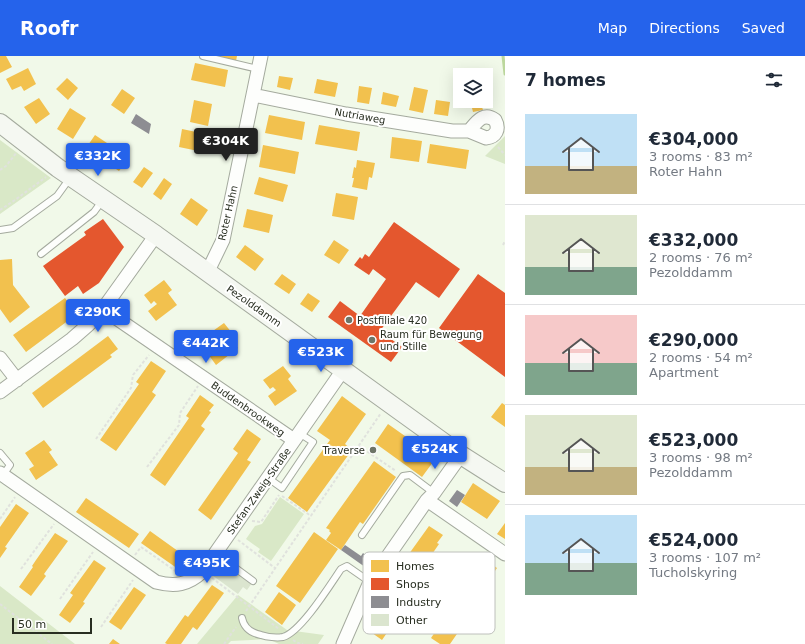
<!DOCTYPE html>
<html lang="en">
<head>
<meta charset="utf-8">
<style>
  :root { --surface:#fff; --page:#f2f2f3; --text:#1f2937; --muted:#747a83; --line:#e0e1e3; --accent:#2563eb }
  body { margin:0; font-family:"DejaVu Sans",sans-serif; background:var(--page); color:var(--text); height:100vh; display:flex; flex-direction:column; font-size:15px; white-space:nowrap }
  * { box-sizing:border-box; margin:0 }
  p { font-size:13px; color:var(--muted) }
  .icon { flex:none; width:22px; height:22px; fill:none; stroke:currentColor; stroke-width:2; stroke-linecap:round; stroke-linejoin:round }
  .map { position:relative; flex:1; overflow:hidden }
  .details { display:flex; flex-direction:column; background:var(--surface); width:300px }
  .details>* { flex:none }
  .fabs { position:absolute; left:453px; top:12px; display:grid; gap:8px }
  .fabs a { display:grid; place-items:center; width:40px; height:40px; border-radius:0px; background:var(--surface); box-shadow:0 4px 16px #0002; font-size:20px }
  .scale { position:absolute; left:12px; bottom:10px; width:80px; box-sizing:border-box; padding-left:4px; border:2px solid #282e21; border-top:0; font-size:11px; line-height:14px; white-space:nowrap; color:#282e21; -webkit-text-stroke:3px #fff; paint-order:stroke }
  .price { position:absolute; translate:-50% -34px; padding:0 9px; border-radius:4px; background:var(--accent); color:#fff; font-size:13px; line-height:26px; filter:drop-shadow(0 1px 2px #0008) }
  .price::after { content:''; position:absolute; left:50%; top:24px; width:12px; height:9px; margin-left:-6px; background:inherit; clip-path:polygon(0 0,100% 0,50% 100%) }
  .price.active { background:#222; color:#fff }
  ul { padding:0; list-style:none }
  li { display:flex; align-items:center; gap:12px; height:100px; padding:0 20px }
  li+li { border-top:1px solid var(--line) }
  li span { display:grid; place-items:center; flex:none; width:112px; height:80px; border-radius:0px; color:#555 }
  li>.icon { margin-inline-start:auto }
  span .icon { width:48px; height:48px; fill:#fffc; stroke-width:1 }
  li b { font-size:17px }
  h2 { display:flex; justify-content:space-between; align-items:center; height:48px; padding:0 20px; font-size:17px }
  header { display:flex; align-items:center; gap:24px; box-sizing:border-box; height:56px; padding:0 20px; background:var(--accent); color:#fff }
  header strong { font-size:19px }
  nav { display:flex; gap:22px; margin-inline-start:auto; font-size:14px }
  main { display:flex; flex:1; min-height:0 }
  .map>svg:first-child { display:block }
</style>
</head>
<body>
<header>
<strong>Roofr</strong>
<nav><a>Map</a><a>Directions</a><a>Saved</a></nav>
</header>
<main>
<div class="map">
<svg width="505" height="588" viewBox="0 0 505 588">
  <rect width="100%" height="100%" fill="#f1f9e9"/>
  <path fill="#d9e8c7" d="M505,80V108L485,100Z
    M0,84L51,122L0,158Z
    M280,441L304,458L271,505L258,496L260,493L246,483L255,470L262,468Z
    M0,530L75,588H0Z
    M238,539L287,574L324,579L318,588H279L268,583L231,585L228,588H197Z"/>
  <path fill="#f2c14e" d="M0,0H6L12,11L0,17Z
    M214,0H237L236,5Z
    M195,7L228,14L225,31L191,24Z
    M28,12L36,28L24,35L21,30L12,34L6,23Z
    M279,20L293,22L290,34L277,31Z
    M67,22L78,32L68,44L56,33Z
    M317,23L338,27L335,41L314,37Z
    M359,30L372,32L369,48L357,46Z
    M414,31L428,34L423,57L409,54Z
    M122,33L135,42L124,58L111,49Z
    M383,36L399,40L396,51L381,48Z
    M39,42L50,58L36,68L24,51Z
    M194,44L212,48L208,70L190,66Z
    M436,44L450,46L448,60L434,58Z
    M468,45H486L487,50L482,51L483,54L473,56L472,52H470Z
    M70,52L86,62L73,83L57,73Z
    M269,59L305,66L302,84L265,77Z
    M319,69L360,76L357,95L315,88Z
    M182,73L206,78L203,96L179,91Z
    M95,79L107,87L98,100L86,92Z
    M392,81L422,85L419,106L390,102Z
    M430,88L469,94L466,113L427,107Z
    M263,89L299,96L295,118L259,111Z
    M116,95L128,103L119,115L107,107Z
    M357,104L375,107L372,122L369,121L367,134L352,131L354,122H352L354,111L356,112Z
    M144,111L153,117L142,132L133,126Z
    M259,121L288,129L283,146L254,138Z
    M164,122L172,128L161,144L153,138Z
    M336,137L358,141L354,164L332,160Z
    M191,142L208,154L197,170L180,158Z
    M247,153L273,159L269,177L243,171Z
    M334,184L349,194L339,208L324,199Z
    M245,189L264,203L255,215L236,201Z
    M12,203L13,229L30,251L10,267L0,253V204Z
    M282,218L296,228L289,238L274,228Z
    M164,224L172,234L168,237L177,249L156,265L148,255L157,248L154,245L151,248L144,239Z
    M308,237L320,245L312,256L300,248Z
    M65,242L77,258L26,296L13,279Z
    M224,267L232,277L229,280L238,292L216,309L208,298L216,292L213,287L210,290L202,279L208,274L210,277Z
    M108,280L118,293L110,299L112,301L43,352L32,337Z
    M151,305L166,315L152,336L156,339L116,395L100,384L139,328L136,326Z
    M283,310L291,320L288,323L297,335L275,350L268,340L276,334L273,331L270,333L263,324Z
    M200,339L214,349L209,355L211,356L201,370L205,373L165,430L150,419L189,362L186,360Z
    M342,340L366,358L345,388L352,394L307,456L288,442L330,384L317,375Z
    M502,347L505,349V371L491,361Z
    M388,368L436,402L422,421L375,387Z
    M247,373L261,383L247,404L251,406L211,464L198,454L238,397L233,393Z
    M44,384L52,394L49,396L58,409L36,424L29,413L34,410L25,397Z
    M374,405L396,421L363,468L360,466L341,494L326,484L331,477L329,475L330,474L326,472Z
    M473,427L500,445L487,463L461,446Z
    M86,442L139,478L129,492L76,456Z
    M16,448L29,457L5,491L7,492L0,502V471Z
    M505,467V483L497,478Z
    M429,470L443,479L437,487L439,488L417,520L401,509Z
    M150,475L189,503L181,515L141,487Z
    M314,476L338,493L300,547L276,530Z
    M55,477L68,485L44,518L46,520L31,540L19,531L33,511L32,510L36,504Z
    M483,502L497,512L482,534L486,536L450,588H440L431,582L470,525L468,524Z
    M94,504L106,512L83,546L85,547L70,567L59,559L73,539L70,537Z
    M403,518L420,529L382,584L365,572Z
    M212,529L224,537L197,574L193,571L181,588H167L165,587L185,559L188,561Z
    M134,531L146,539L121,574L109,566Z
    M279,536L296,549L282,569L265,556Z
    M113,583L120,588H109Z"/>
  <path fill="#e4572e" d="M103,163L124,191L99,227L83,238L78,230L65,240L43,210L86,179L84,176Z
    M394,166L460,213L439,242L416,226L380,275L402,291L391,306L328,261L340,245L360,260L386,223L373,213L369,219L354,209L360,201L362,203L365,198L369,201Z
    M478,218L505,237V321L439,272Z"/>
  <path fill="#8d8d92" d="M136,58L151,68L149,78L131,67Z
    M457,434L465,439L457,451L449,445Z
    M345,489L361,500L363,497L370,503L365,511L341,494Z"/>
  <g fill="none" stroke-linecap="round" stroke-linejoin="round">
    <path stroke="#bcd79d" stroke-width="3" d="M503,0L505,18"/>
  </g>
  <path fill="#dbe5cf" d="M222,505L252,527L247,534L243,531L238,538L212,519Z"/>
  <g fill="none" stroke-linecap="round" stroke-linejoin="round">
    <defs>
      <path id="lane" d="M203,0L258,13
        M0,174L13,172L57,140L70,122
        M41,198L94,156L102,145
        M0,397L10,409L3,419
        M268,422L282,432L313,386L299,377
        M362,479L403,420L410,419L434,437
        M215,497L253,525
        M242,562C244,572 251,577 261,579C267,581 277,582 283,581C301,576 330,529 341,513L347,510L370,526"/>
      <path id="street" d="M253,39L346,58L452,75H469L486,82C496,81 500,73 495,64C483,55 476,67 469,75
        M207,217L223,184L261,0
        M103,253L294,384
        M0,302L17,324
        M0,336L72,283L88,269L103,253L156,179
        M0,417L156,526C175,531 188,529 203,515L343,314
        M427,444L505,498
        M343,588L370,526L427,444L434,437L461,399"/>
      <path id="secondary" d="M0,67L58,112L156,179L461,399L505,427"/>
    </defs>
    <use href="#lane" stroke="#a4aa9e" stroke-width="8"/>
    <use href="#street" stroke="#a4aa9e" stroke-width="15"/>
    <use href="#secondary" stroke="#a4aa9e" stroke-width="20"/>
    <path stroke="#e0e2dd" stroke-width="2" stroke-dasharray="3 2" stroke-linecap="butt" d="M498,91L505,99
      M0,114L6,110L17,96
      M0,154L15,144L46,121
      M503,189L505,185
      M96,383L131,332L133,319L149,299
      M359,390L396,415
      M147,411L179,369L180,357L198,330
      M282,440L311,460
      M0,463L15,441
      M252,465L261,466L279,439
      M238,484L275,512
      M135,499L141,491L177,516
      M21,513L54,468
      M212,522L279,573
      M60,543L93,496
      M0,548L52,588
      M246,555L381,357
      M101,571L133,524
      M293,584L298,587L303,588
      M224,588L236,571"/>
    <use href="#lane" stroke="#fdfefc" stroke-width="6"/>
    <use href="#street" stroke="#fdfefc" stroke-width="13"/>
    <use href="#secondary" stroke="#f5f8f2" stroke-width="18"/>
  </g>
  <g fill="#6e7567" stroke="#fff" stroke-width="1.5">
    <circle cx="349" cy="264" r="4"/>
    <circle cx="372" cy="284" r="4"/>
    <circle cx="373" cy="394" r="4"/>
  </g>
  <g text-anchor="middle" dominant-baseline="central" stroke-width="4" stroke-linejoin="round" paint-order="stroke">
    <g font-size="10" fill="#282e21" stroke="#fff">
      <text transform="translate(360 60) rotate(10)">Nutriaweg</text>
      <text transform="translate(228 157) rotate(-77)">Roter Hahn</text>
      <text transform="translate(254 250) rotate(35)">Pezolddamm</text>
      <text transform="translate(248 353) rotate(35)">Buddenbrookweg</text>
      <text transform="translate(259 435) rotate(-55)">Stefan-Zweig-Straße</text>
    </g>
    <g font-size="10" fill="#282e21" stroke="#fff" text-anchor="start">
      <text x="357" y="264">Postfiliale 420</text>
      <text x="380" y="278">Raum für Bewegung<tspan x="380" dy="12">und Stille</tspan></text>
      <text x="365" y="394" text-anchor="end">Traverse</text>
    </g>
  </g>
  <rect x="363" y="496" width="132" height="82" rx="6" fill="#fff" stroke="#bec0bc" stroke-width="1"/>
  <rect x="371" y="504" width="18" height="12" fill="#f2c14e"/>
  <rect x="371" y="522" width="18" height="12" fill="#e4572e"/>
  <rect x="371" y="540" width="18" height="12" fill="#8d8d92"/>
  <rect x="371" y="558" width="18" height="12" fill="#dbe5cf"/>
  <g font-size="11" fill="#282e21">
    <text x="396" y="514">Homes</text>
    <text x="396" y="532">Shops</text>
    <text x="396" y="550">Industry</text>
    <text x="396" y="568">Other</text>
  </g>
</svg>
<div class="fabs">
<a><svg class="icon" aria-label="layers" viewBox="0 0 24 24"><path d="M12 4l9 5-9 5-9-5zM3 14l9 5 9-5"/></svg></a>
</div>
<div class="scale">50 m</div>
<b class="price active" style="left:226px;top:106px">€304K</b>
<b class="price" style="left:98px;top:121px">€332K</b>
<b class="price" style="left:98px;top:277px">€290K</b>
<b class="price" style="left:206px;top:308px">€442K</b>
<b class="price" style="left:321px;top:317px">€523K</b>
<b class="price" style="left:435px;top:414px">€524K</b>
<b class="price" style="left:207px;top:528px">€495K</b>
</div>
<section class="details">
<h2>7 homes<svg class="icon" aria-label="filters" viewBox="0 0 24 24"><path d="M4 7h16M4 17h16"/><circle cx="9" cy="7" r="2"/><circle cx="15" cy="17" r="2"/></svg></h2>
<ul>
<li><span style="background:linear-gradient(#bfe0f5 65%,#c2b280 0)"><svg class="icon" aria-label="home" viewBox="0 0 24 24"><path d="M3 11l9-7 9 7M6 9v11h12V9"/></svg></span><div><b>€304,000</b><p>3 rooms · 83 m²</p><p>Roter Hahn</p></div></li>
<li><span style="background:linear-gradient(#dfe7d0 65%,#7fa58c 0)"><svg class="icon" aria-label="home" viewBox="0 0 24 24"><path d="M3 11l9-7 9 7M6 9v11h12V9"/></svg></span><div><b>€332,000</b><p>2 rooms · 76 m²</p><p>Pezolddamm</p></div></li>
<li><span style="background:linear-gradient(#f6c9c9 60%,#7fa58c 0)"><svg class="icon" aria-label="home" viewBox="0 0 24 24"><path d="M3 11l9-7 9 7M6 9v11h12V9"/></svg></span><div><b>€290,000</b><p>2 rooms · 54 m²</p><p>Apartment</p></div></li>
<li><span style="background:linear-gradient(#dfe7d0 65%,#c2b280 0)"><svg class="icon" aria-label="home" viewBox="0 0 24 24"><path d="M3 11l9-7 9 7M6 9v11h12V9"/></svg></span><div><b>€523,000</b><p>3 rooms · 98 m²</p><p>Pezolddamm</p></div></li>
<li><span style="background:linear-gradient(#bfe0f5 60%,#7fa58c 0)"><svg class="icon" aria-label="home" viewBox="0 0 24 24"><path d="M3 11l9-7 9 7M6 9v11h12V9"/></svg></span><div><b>€524,000</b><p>3 rooms · 107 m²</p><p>Tucholskyring</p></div></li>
</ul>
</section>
</main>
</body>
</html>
